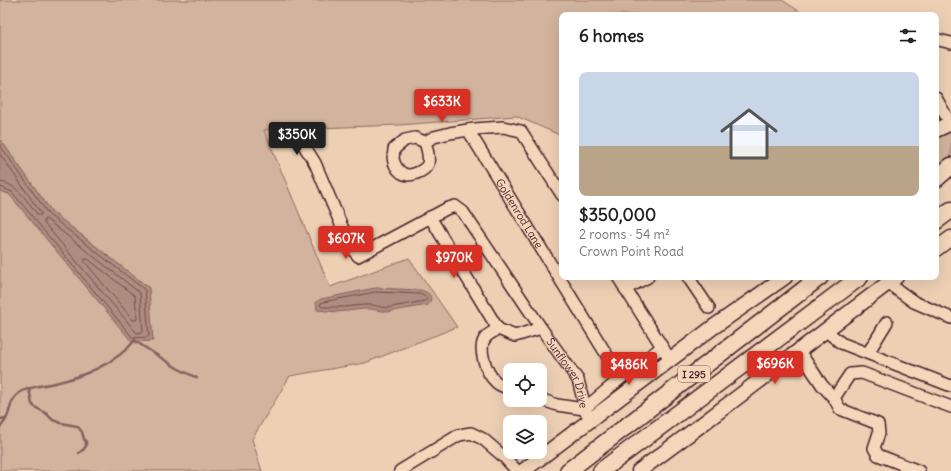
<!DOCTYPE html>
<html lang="en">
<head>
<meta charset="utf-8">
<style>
  :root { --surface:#fff; --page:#f2f2f2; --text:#202124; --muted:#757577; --accent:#d93025 }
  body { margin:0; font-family:Delius,sans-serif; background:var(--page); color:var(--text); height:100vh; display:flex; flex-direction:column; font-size:15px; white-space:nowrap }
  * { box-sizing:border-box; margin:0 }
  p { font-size:13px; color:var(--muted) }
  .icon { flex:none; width:22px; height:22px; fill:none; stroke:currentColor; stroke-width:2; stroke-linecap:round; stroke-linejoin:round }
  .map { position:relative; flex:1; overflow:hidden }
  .details { position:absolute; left:559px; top:12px; width:380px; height:268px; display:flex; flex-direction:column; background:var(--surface); border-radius:8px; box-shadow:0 4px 16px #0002 }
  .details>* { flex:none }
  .tools { position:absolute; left:503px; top:363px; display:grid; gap:8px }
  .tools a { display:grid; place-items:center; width:44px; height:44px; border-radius:8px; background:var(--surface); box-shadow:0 4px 16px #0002; font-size:20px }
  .price { position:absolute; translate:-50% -34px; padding:0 9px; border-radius:4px; background:var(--accent); color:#fff; font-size:13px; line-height:26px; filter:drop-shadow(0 1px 2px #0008) }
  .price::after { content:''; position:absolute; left:50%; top:24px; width:12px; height:9px; margin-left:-6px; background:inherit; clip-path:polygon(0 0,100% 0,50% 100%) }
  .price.active { background:#222; color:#fff }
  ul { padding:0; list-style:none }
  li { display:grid; align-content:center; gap:8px; height:212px; padding:0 20px }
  li span { display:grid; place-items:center; height:124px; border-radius:8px; color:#555 }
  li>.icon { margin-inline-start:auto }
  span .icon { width:72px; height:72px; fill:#fffc; stroke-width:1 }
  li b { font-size:17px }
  h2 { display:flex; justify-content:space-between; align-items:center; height:48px; padding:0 20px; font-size:17px }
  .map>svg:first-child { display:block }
</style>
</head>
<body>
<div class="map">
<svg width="951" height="471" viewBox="0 0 951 471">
  <rect width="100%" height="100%" fill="#edd0b4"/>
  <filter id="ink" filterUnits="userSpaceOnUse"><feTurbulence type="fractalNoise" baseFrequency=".025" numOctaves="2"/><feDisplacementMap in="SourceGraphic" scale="8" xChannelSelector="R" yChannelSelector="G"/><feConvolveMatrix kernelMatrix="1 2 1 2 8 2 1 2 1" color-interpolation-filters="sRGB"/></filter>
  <g filter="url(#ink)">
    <path fill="#d2b39d" stroke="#8e6964" d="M0,0H782L805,15H562V136L516,116L399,125L264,130L330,287L409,258L457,327L365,363L290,376L252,439L262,471H0V191L9,194L149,288L52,212L0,139Z
      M951,126V157L936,170V134Z"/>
    <path fill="#af8c80" stroke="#87605e" d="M0,139L52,212L149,288L153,341L132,342L9,194L0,191Z
      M376,288L420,290C428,292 435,296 428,305L387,312L371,309H364L337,312L317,310L316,302L321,299L370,289Z"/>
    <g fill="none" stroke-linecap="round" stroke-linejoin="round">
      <path stroke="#724b4d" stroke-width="1" d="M0,145L49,215L145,290L149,336L148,337L133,338L12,192L3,188L0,187
        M0,154L41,213V215H38C28,203 17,183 0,182
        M46,219L140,293L143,331V332L137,333L136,332L44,223V220Z
        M85,259H88L135,296L137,318L136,320H133L85,262Z
        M376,292L420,294L426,297L427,299L425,301L386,308L372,305H364L343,307H322L320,305L321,303L328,301L370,293Z"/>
      <path stroke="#87605e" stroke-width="2.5" d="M135,341L177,368L197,378
        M29,388L32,404L35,407L47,414L53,420L61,423L77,426L82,432L84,439L86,442V446L84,449L79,453
        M0,419L6,418
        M0,427C3,424 6,421 7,417C11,408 10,400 19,393C27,387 45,385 55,383C82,377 117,363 135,340"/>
      <defs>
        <g id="minor">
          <path d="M936,40H939L951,43"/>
          <path d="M936,98L950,123"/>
          <path id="s1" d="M468,130L621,378"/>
          <path id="s2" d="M298,136L315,163L351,248L358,256L446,209L455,206L463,212L541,328L578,380L583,399L584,409L591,420"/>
          <path d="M415,138L425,142C427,149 430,157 428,164C425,171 411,177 404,174C399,172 395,166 394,162C392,158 394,153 394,149L405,140Z"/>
          <path d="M425,142L434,137L450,133L474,129L503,127L521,131L562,195"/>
          <path d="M430,217L498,329L515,336L541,328"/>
          <path d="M618,277L666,353"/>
          <path d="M688,277L709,308"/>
          <path d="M888,283L914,302L951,318"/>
          <path d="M625,289L648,277"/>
          <path d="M498,329C495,331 490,333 487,336C476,346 486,373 496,382C499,386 506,387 510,389"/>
          <path d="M825,330L841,343L951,386"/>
          <path d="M799,351L822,385L834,398L840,409L878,424L879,433L874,448L878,455L919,471"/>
          <path d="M868,353L887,322"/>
          <path d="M834,398L850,374L862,373L951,407"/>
          <path d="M540,399L557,405L584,409L621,378L662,347"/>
          <path d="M400,471L459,435L471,433L483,439L504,457L517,471"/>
        </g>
        <path id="major" d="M936,130L951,123
          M936,249L951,238
          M523,471L712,328L785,277
          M639,471L697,428L896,277"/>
        <path id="highway" d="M936,179L951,166
          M936,221L951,210
          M568,471L820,277
          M601,471L860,277"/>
      </defs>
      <use href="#minor" stroke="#4a1f2b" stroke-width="14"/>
      <use href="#major" stroke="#4a1f2b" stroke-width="17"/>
      <use href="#highway" stroke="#4a1f2b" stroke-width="19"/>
      <use href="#minor" stroke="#f4d7ba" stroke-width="11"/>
      <use href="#major" stroke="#f4d7ba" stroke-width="14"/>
      <use href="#highway" stroke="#f4d7ba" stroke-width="16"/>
    </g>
  </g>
  <g text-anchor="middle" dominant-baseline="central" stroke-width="3" stroke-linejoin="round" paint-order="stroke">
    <rect fill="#f4d7ba" stroke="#7d5656" stroke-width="1" x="678" y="366" width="32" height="16" rx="3"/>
    <g font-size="10" font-weight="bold" fill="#4a1f2b">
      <text x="694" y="374">I 295</text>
    </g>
    <g font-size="11" fill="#4a1f2b" stroke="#f4d7ba">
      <text stroke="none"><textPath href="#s1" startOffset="98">Goldenrod Lane</textPath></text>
      <text stroke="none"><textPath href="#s2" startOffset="447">Sunflower Drive</textPath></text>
    </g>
  </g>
</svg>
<div class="tools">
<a><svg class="icon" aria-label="locate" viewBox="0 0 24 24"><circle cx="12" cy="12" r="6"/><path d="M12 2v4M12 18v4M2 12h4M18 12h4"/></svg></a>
<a><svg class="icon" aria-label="layers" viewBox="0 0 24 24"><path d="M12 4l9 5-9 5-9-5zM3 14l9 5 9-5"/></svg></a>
</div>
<b class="price" style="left:442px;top:123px">$633K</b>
<b class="price active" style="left:297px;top:156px">$350K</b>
<b class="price" style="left:346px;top:260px">$607K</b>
<b class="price" style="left:454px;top:279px">$970K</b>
<b class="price" style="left:775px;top:385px">$696K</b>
<b class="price" style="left:629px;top:386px">$486K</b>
<section class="details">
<h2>6 homes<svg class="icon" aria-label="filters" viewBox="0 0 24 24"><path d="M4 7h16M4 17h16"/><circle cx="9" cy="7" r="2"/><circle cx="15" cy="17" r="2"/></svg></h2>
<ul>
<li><span style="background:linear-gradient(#c9d6e8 60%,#b9a48a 0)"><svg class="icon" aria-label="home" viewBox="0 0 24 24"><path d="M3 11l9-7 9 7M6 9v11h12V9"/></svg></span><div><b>$350,000</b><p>2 rooms · 54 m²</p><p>Crown Point Road</p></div></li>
</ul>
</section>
</div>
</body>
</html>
